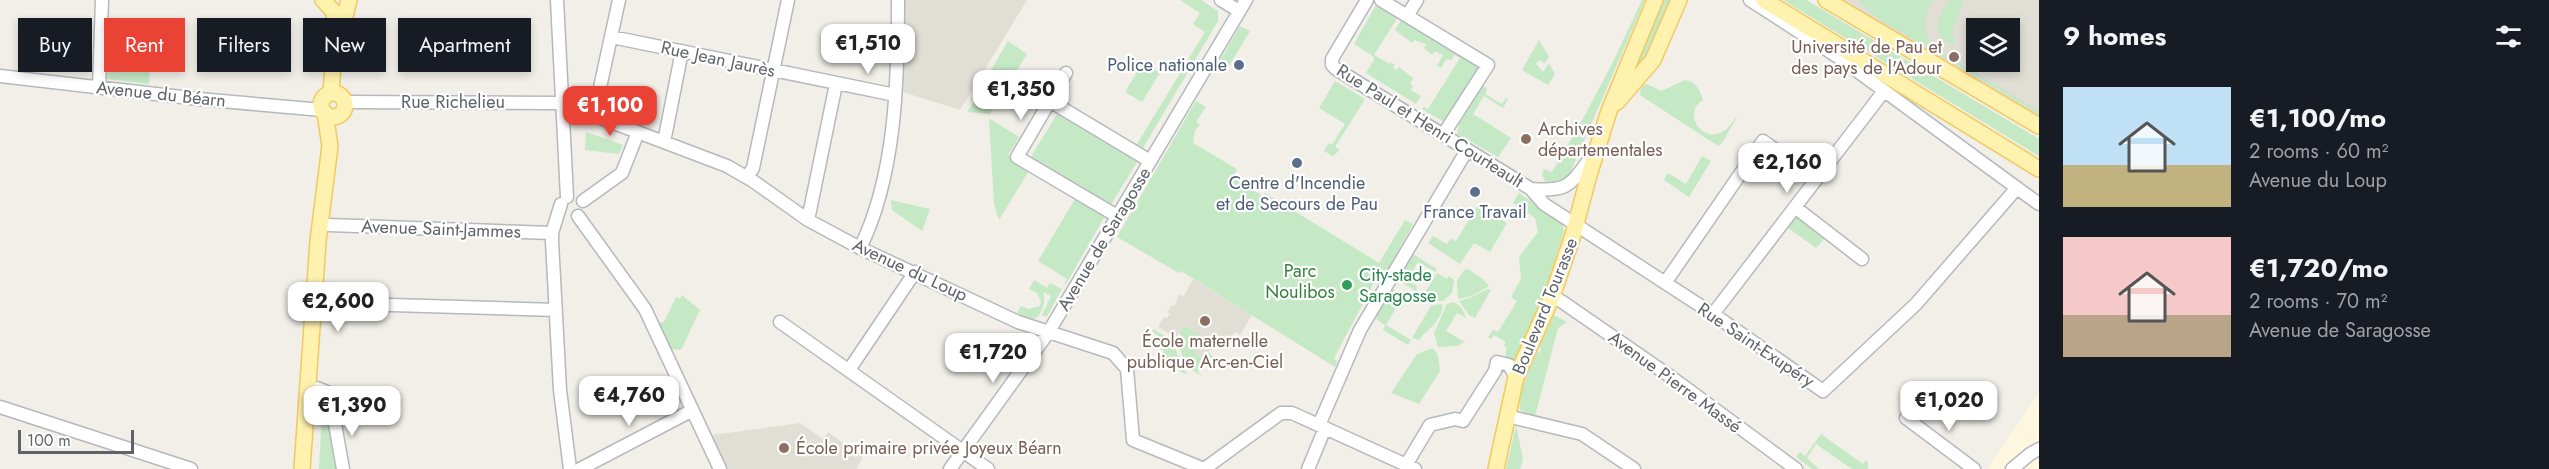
<!DOCTYPE html>
<html lang="en">
<head>
<meta charset="utf-8">
<style>
  :root { --surface:#171b24; --page:#20242c; --text:#f1f3f6; --muted:#9ea1a6; --accent:#ea4335 }
  body { margin:0; font-family:Jost,sans-serif; background:var(--page); color:var(--text); height:100vh; display:flex; flex-direction:column; font-size:22px; white-space:nowrap }
  * { box-sizing:border-box; margin:0 }
  p { font-size:20px; color:var(--muted) }
  .icon { flex:none; width:33px; height:33px; fill:none; stroke:currentColor; stroke-width:2; stroke-linecap:round; stroke-linejoin:round }
  .map { position:relative; flex:1; overflow:hidden }
  .drawer { display:flex; flex-direction:column; background:var(--surface); width:510px }
  .drawer>* { flex:none }
  .top-card { position:absolute; left:18px; top:18px; width:570px; height:54px; display:flex; gap:12px }
  .tools { position:absolute; left:1966px; top:18px; display:grid; gap:12px }
  .tools a { display:grid; place-items:center; width:54px; height:54px; border-radius:0px; background:var(--surface); box-shadow:0 3px 9px #0003; font-size:30px }
  .scale { position:absolute; left:18px; bottom:15px; width:116px; box-sizing:border-box; padding-left:6px; border:3px solid #5f6368; border-top:0; font-size:16px; line-height:21px; white-space:nowrap; color:#5f6368; -webkit-text-stroke:4px #fff; paint-order:stroke }
  .price { position:absolute; translate:-50% -51px; padding:0 14px; border-radius:12px; background:#fff; color:#222; font-size:20px; line-height:39px; filter:drop-shadow(0 2px 3px #0008) }
  .price::after { content:''; position:absolute; left:50%; top:36px; width:18px; height:14px; margin-left:-9px; background:inherit; clip-path:polygon(0 0,100% 0,50% 100%) }
  .price.active { background:var(--accent); color:#fff }
  ul { padding:0; list-style:none }
  li { display:flex; align-items:center; gap:18px; height:150px; padding:0 24px }
  li span { display:grid; place-items:center; flex:none; width:168px; height:120px; border-radius:0px; color:#555 }
  li>.icon { margin-inline-start:auto }
  span .icon { width:72px; height:72px; fill:#fffc; stroke-width:1 }
  li b { font-size:26px }
  h2 { display:flex; justify-content:space-between; align-items:center; height:72px; padding:0 24px; font-size:26px }
  .tag { padding:0 21px; border-radius:0px; background:var(--surface); box-shadow:0 3px 9px #0003; font-size:21px; line-height:54px }
  .tag.active { background:var(--accent); color:#fff }
  main { display:flex; flex:1; min-height:0 }
  .map>svg:first-child { display:block }
</style>
</head>
<body>
<main>
<div class="map">
<svg width="2039" height="469" viewBox="0 0 2039 469">
  <rect width="100%" height="100%" fill="#f1efe8"/>
  <path fill="#fef7e0" d="M2039,393V469H1988L1995,457Z"/>
  <path fill="#e1ded6" fill-rule="evenodd" d="M905,0H1027L960,110L903,92Z
    M1836,0H2039V121ZM1977,28H2010V62H1977Z
    M1193,279L1252,315L1240,335L1235,332L1227,344L1218,338L1212,351L1210,350L1203,358L1194,353L1200,335L1184,325L1176,338L1158,327L1164,317L1167,318L1170,314L1167,312L1172,305L1174,306L1179,295L1184,296Z
    M800,423L823,439L828,432L863,457L856,469H728L712,435Z"/>
  <path fill="#c5e8c5" d="M1180,0H1201L1218,11V21L1143,148L1137,144L1205,32L1193,24L1200,13Z
    M1642,0H1645L1568,178L1564,183L1547,186L1542,174L1544,169L1552,172L1575,133L1569,129L1572,123L1579,126L1613,62Z
    M1660,0H1673L1647,57L1626,81Z
    M1783,0H1806L2039,139V156Z
    M1857,0H1933C1924,16 1921,32 1933,47L2039,111V114L1877,18Z
    M1949,0H1964L1951,35L1956,39L1951,44C1930,35 1938,15 1949,0Z
    M1376,5L1398,17L1374,55L1390,64L1391,62L1395,65L1393,68L1397,70L1399,67L1413,78L1410,84L1413,86L1411,90L1421,96L1416,104L1366,73L1374,60L1373,56L1354,44Z
    M1402,19L1480,67L1446,123L1422,109L1424,107L1428,109L1460,58L1454,55L1451,60L1446,59L1441,68L1437,66L1443,55L1435,51L1432,55L1424,48L1426,44L1414,40L1412,43L1395,30Z
    M1240,26L1250,31L1227,69L1218,64Z
    M1539,40L1549,57L1545,63L1539,60L1536,64L1542,71H1544L1549,63L1555,74L1548,85L1522,70Z
    M1008,41L1027,54L990,114L967,112L980,94L984,82Z
    M107,42L133,43L131,64L150,67L149,84L107,79Z
    M1143,62L1160,73L1142,102L1125,92Z
    M1685,80C1696,81 1700,91 1703,100C1682,113 1701,143 1722,132C1730,128 1734,119 1738,115L1722,143L1718,146L1640,95L1641,86L1647,84L1661,91Z
    M1335,81L1365,99L1335,147L1340,150L1333,156L1324,151L1329,143L1332,145L1345,124L1319,108Z
    M1483,86L1487,88L1485,94L1502,104L1506,98L1508,99L1503,108L1484,96L1473,114L1511,138L1498,157L1457,134L1459,124Z
    M1196,101L1206,107L1196,122L1200,124L1195,131L1193,143L1237,169L1233,178L1263,196L1265,193L1379,263L1405,220L1413,224L1385,275H1378L1334,358L1337,362L1335,367L1181,271L1179,273L1117,237Z
    M1057,114L1137,162L1109,208L1029,160Z
    M989,118L1019,137L1008,155L1030,169L999,220L994,204Z
    M586,132L623,145L619,154L585,150Z
    M1702,156L1711,161L1689,197L1664,180L1668,173L1686,184Z
    M1519,193L1562,220L1564,231L1542,301L1516,357L1513,363H1509L1505,357L1507,348L1504,346L1506,342L1494,335L1491,339L1488,337L1493,330L1498,332L1517,301L1511,297L1521,279L1519,257L1538,232L1535,218L1513,203Z
    M1075,199L1105,216L1066,284L1064,285L1067,279L1038,261Z
    M891,200L930,209L922,231L892,210Z
    M1478,205L1507,223L1490,252L1474,243L1460,264L1428,243L1433,236L1447,244L1451,238L1456,241Z
    M1796,216L1826,237L1816,248L1787,227Z
    M1413,254L1437,269L1435,272L1418,262L1407,280L1417,286L1416,291L1397,280Z
    M1468,269L1484,280L1489,286L1472,296L1458,299L1457,281L1464,270Z
    M1437,273L1447,279L1449,276L1454,280L1452,293L1443,301H1437L1424,294V291H1426Z
    M1034,280L1047,288L1050,283L1062,289L1048,315L1045,317L1042,315L1051,296L1043,292C1046,301 1043,309 1038,317L1032,320L1017,313L1021,306L1029,309L1040,306L1041,302L1037,293L1029,289Z
    M1393,289L1403,296L1386,325L1411,340L1408,345L1383,330L1385,325L1375,318Z
    M1487,289L1491,290L1475,318L1469,315L1459,301L1472,297Z
    M682,295L700,310L681,350L670,349L659,323L664,322L676,297L680,299Z
    M1454,302L1462,308L1466,318L1457,313L1446,331L1465,342L1457,346L1438,347L1434,333L1447,304Z
    M1440,304L1443,305C1440,324 1429,327 1419,340L1412,338L1431,306Z
    M1554,315L1567,322L1558,328L1535,416L1520,410C1518,392 1529,369 1537,352L1539,353L1541,348L1539,347Z
    M1184,325L1200,335L1196,343L1194,353L1203,358L1209,352L1215,359L1211,364L1205,360L1210,366L1209,368L1203,364L1198,372L1202,376L1185,366L1179,345L1183,337L1179,334Z
    M1153,329L1173,341L1182,369L1187,372L1185,374L1160,358L1164,351L1158,347L1162,339L1152,331Z
    M1433,348L1438,355L1440,371L1419,404L1391,393L1417,354Z
    M323,395H326L338,469H319Z
    M1516,426L1523,459L1520,469H1506Z
    M1821,434L1863,464L1867,459L1868,469H1852L1816,444L1807,458L1819,469H1812L1796,457L1800,452L1805,456Z"/>
  <g fill="none" stroke-linecap="round" stroke-linejoin="round">
    <defs>
      <path id="minor" d="M557,0L567,197
        M1221,0L1239,11
        M1367,0L1332,59V65L1336,69L1531,189C1569,192 1570,185 1592,156
        M1381,0L1488,65L1443,135
        M1750,0L1838,57L2039,204
        M1407,16L1417,0
        M612,37L895,95
        M0,76L199,99L322,110
        M99,87L102,0
        M1050,101L1066,73
        M344,102L561,103L727,166L753,181L808,220L860,248L1018,322L1113,353L1127,369L1133,440L1204,469L1281,413H1292L1415,469
        M594,115L619,0
        M664,142L682,51
        M747,177L753,168L788,0
        M1531,189L1544,204L1713,314L1823,391L1916,304L2016,189
        M583,201L622,173L638,132
        M561,204L552,233V241L560,390L570,469
        M1796,208L1862,259
        M578,216L645,309L720,469
        M1117,216L1017,157L1050,101L1150,161
        M808,220L836,84
        M329,225L552,233
        M860,248C896,176 898,79 898,0
        M1665,283L1763,141L1816,179
        M1552,297L1561,301L1671,377L1796,469
        M315,298L324,303L556,310
        M1713,314L1884,91
        M780,322L988,469
        M849,370L915,272
        M317,388L327,392L330,396L343,469
        M0,407L191,469
        M1507,416L1582,434L1634,469
        M1906,418L1974,469
        M1319,425L1360,330L1467,150
        M1406,465L1430,425L1455,419L1463,421L1495,371L1497,362L1509,365L1516,377
        M580,469L691,411
        M950,469L1048,333L1246,0
        M1308,469L1325,428
        M2012,469L2030,454L2039,449"/>
      <path id="major" d="M323,0L333,11L336,21L331,93
        M1764,0L2039,169
        M1826,0L2039,126
        M341,32L349,0
        M321 105a12 12 0 1 1 24 0a12 12 0 1 1-24 0Z
        M1617,102L1653,60L1679,0
        M302,469L318,241L330,146L325,113
        M1496,469L1516,377L1552,297L1573,235L1589,175L1609,111L1655,0"/>
    </defs>
    <use href="#minor" stroke="#b5b8bc" stroke-width="15"/>
    <use href="#major" stroke="#f2c960" stroke-width="18"/>
    <use href="#minor" stroke="#fff" stroke-width="12"/>
    <use href="#major" stroke="#fff2af" stroke-width="15"/>
  </g>
  <g fill="#8d6e63" stroke="#fff" stroke-width="2">
    <circle cx="1954" cy="57" r="6"/>
    <circle cx="1526" cy="139" r="6"/>
    <circle cx="1205" cy="321" r="6"/>
    <circle cx="784" cy="448" r="6"/>
  </g>
  <g fill="#5c6f8a" stroke="#fff" stroke-width="2">
    <circle cx="1239" cy="65" r="6"/>
    <circle cx="1297" cy="163" r="6"/>
    <circle cx="1475" cy="192" r="6"/>
  </g>
  <circle fill="#2e9e5b" stroke="#fff" stroke-width="2" cx="1347" cy="285" r="6"/>
  <g text-anchor="middle" dominant-baseline="central" stroke-width="4.5" stroke-linejoin="round" paint-order="stroke">
    <g font-size="18" fill="#785e54" stroke="#fff" text-anchor="start">
      <text x="1942" y="47" text-anchor="end">Université de Pau et<tspan x="1942" dy="21">des pays de l'Adour</tspan></text>
      <text x="1538" y="129">Archives<tspan x="1538" dy="21">départementales</tspan></text>
      <text x="1205" y="341" text-anchor="middle">École maternelle<tspan x="1205" dy="21">publique Arc-en-Ciel</tspan></text>
      <text x="796" y="448">École primaire privée Joyeux Béarn</text>
    </g>
    <g font-size="18" fill="#5f6368" stroke="#fff">
      <text transform="translate(718 59) rotate(12)">Rue Jean Jaurès</text>
      <text transform="translate(161 94) rotate(6)">Avenue du Béarn</text>
      <text x="453" y="102">Rue Richelieu</text>
      <text transform="translate(1430 126) rotate(32)">Rue Paul et Henri Courteault</text>
      <text transform="translate(441 229) rotate(2)">Avenue Saint-Jammes</text>
      <text transform="translate(1104 239) rotate(-59)">Avenue de Saragosse</text>
      <text transform="translate(910 270) rotate(25)">Avenue du Loup</text>
      <text transform="translate(1545 306) rotate(-68)">Boulevard Tourasse</text>
      <text transform="translate(1756 345) rotate(34)">Rue Saint-Exupéry</text>
      <text transform="translate(1675 382) rotate(36)">Avenue Pierre Massé</text>
    </g>
    <g font-size="18" fill="#4e5e75" stroke="#fff">
      <text x="1227" y="65" text-anchor="end">Police nationale</text>
      <text x="1297" y="183">Centre d'Incendie<tspan x="1297" dy="21">et de Secours de Pau</tspan></text>
      <text x="1475" y="212">France Travail</text>
    </g>
    <g font-size="18" fill="#348238" stroke="#fff">
      <text x="1300" y="271">Parc<tspan x="1300" dy="21">Noulibos</tspan></text>
    </g>
    <g font-size="18" fill="#27864d" stroke="#fff" text-anchor="start">
      <text x="1359" y="275">City-stade<tspan x="1359" dy="21">Saragosse</tspan></text>
    </g>
  </g>
</svg>
<div class="tools">
<a><svg class="icon" aria-label="layers" viewBox="0 0 24 24"><path d="M12 4l9 5-9 5-9-5zM3 14l9 5 9-5"/></svg></a>
</div>
<div class="scale">100 m</div>
<b class="price" style="left:868px;top:75px">€1,510</b>
<b class="price" style="left:1021px;top:121px">€1,350</b>
<b class="price active" style="left:610px;top:137px">€1,100</b>
<b class="price" style="left:1787px;top:194px">€2,160</b>
<b class="price" style="left:338px;top:333px">€2,600</b>
<b class="price" style="left:993px;top:384px">€1,720</b>
<b class="price" style="left:629px;top:427px">€4,760</b>
<b class="price" style="left:1949px;top:432px">€1,020</b>
<b class="price" style="left:352px;top:437px">€1,390</b>
<div class="top-card">
<a class="tag">Buy</a>
<a class="tag active">Rent</a>
<a class="tag">Filters</a>
<a class="tag">New</a>
<a class="tag">Apartment</a>
</div>
</div>
<section class="drawer">
<h2>9 homes<svg class="icon" aria-label="filters" viewBox="0 0 24 24"><path d="M4 7h16M4 17h16"/><circle cx="9" cy="7" r="2"/><circle cx="15" cy="17" r="2"/></svg></h2>
<ul>
<li><span style="background:linear-gradient(#bfe0f5 65%,#c2b280 0)"><svg class="icon" aria-label="home" viewBox="0 0 24 24"><path d="M3 11l9-7 9 7M6 9v11h12V9"/></svg></span><div><b>€1,100/mo</b><p>2 rooms · 60 m²</p><p>Avenue du Loup</p></div></li>
<li><span style="background:linear-gradient(#f6c9c9 65%,#b9a48a 0)"><svg class="icon" aria-label="home" viewBox="0 0 24 24"><path d="M3 11l9-7 9 7M6 9v11h12V9"/></svg></span><div><b>€1,720/mo</b><p>2 rooms · 70 m²</p><p>Avenue de Saragosse</p></div></li>
</ul>
</section>
</main>
</body>
</html>
